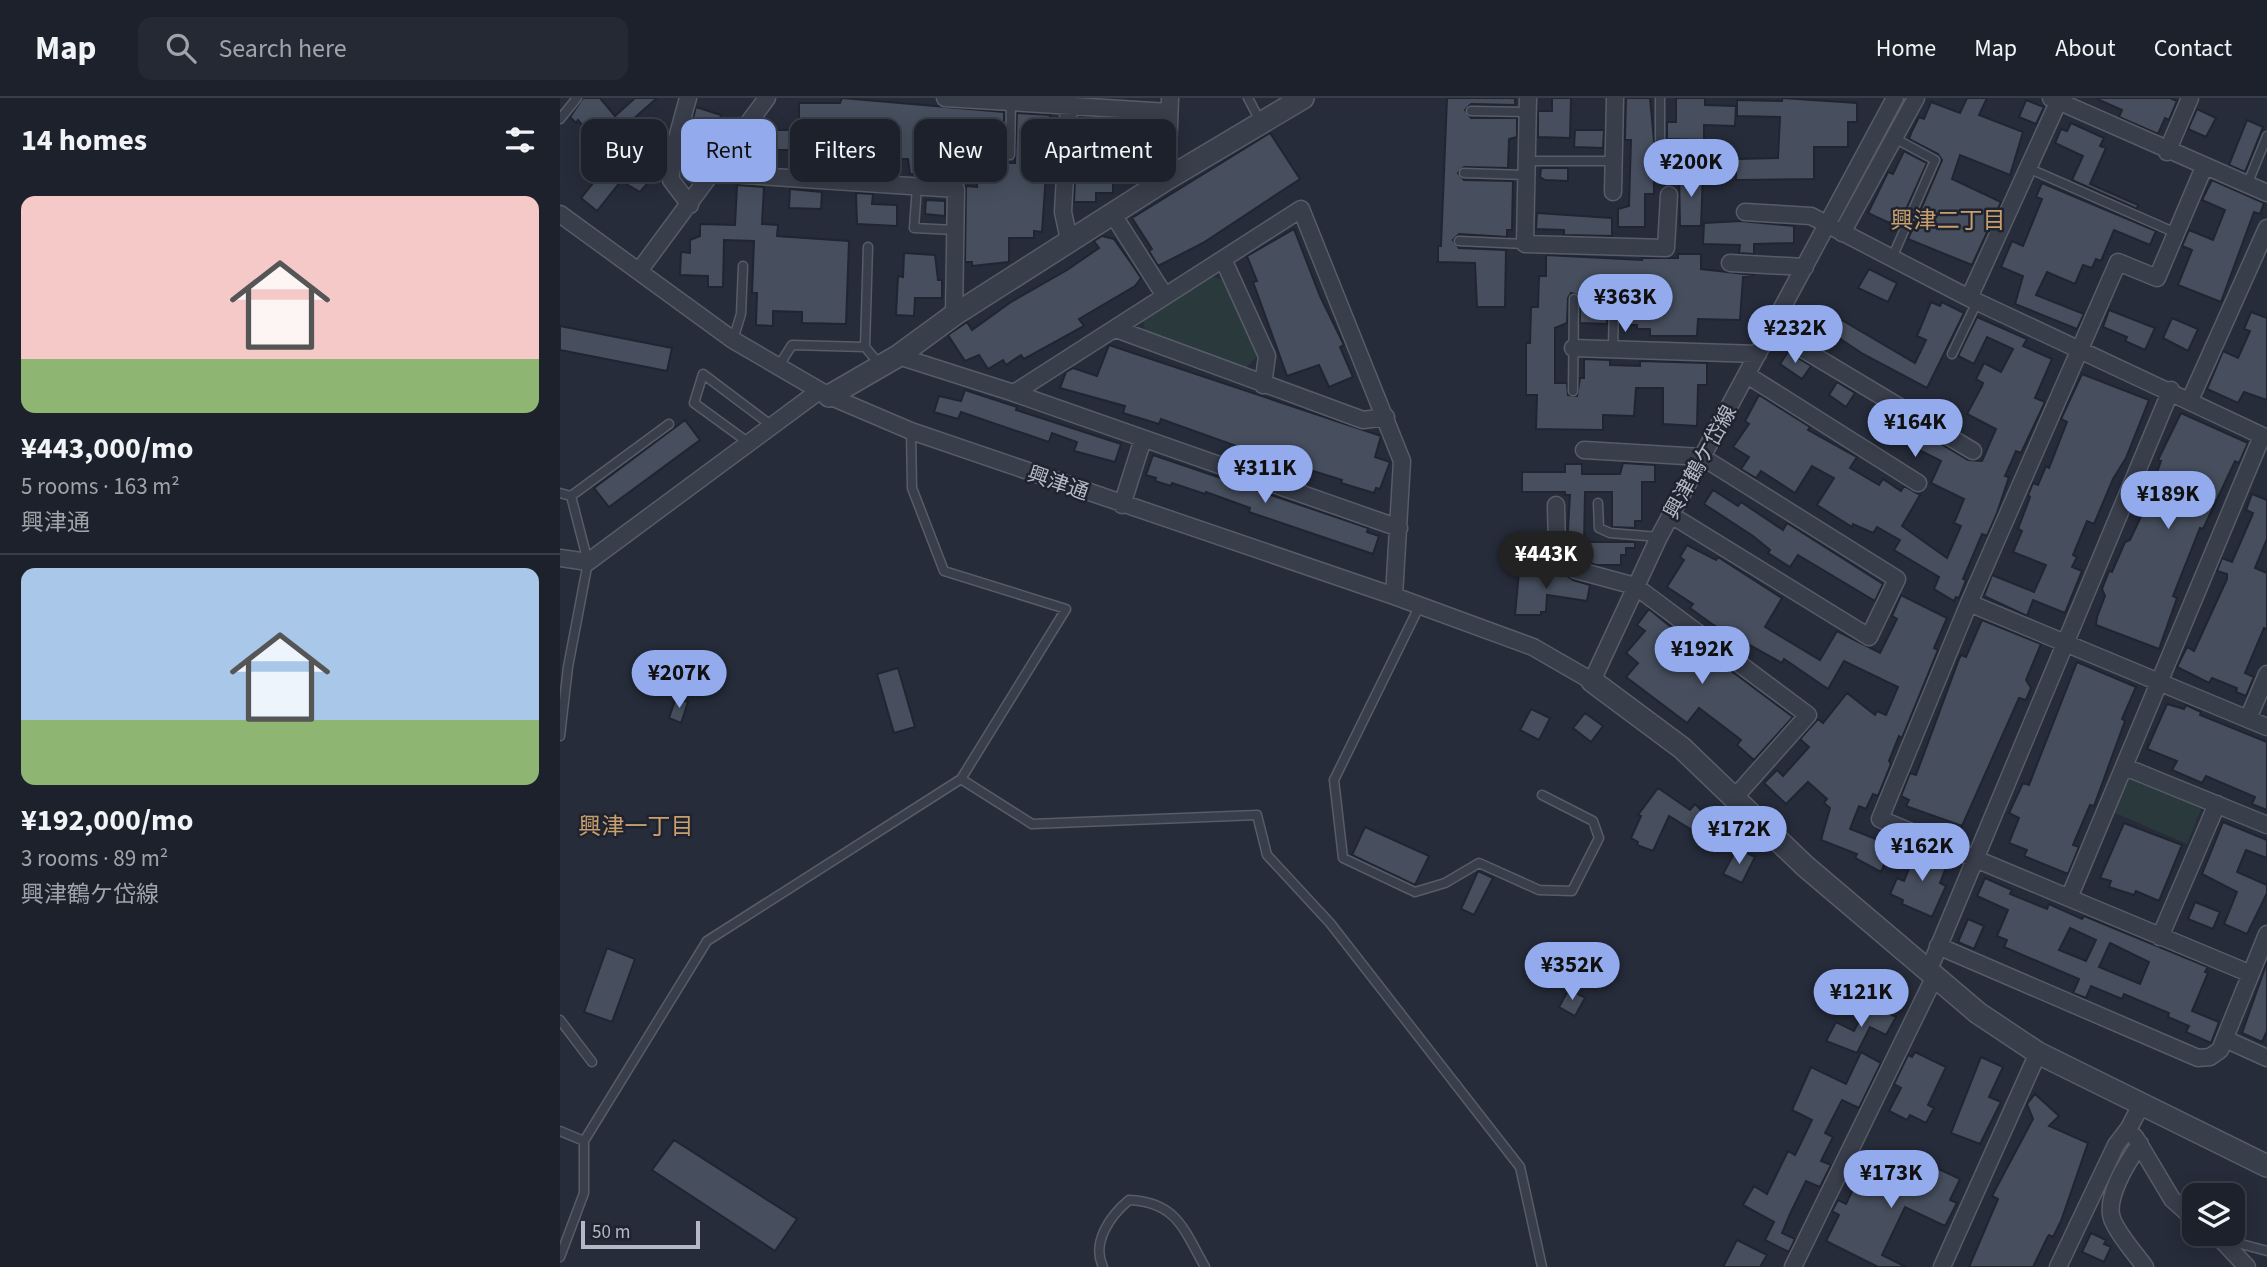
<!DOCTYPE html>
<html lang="en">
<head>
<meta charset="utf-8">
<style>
  :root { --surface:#1c212c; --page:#252934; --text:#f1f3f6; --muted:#a0a3a9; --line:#3a3e48; --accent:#93abed }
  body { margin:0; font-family:"Source Sans 3","Noto Sans JP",sans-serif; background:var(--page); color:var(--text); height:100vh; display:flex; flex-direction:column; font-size:26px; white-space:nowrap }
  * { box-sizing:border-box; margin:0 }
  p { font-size:23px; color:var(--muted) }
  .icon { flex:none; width:38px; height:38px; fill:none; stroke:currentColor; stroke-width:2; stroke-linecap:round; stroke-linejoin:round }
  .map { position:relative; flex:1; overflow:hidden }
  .drawer { display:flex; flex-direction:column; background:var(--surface); width:560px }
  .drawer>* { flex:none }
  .hud { position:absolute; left:21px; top:21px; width:665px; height:63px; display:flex; gap:14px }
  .fabs { position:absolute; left:1622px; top:1085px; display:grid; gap:14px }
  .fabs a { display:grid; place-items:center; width:63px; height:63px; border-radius:14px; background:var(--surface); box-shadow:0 4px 18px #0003,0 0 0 2px var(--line); font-size:35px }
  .scale { position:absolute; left:21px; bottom:18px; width:119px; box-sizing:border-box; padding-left:7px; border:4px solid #b5b9c6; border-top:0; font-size:19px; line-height:24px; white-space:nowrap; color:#b5b9c6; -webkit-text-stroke:5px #1e232f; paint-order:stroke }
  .price { position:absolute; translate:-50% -60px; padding:0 16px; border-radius:24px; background:var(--accent); color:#111; font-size:23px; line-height:46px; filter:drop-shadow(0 2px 4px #0008) }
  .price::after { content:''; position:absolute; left:50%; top:42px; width:21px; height:16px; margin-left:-10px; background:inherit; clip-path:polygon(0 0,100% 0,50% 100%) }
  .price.active { background:#222; color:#fff }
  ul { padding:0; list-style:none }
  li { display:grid; align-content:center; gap:14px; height:371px; padding:0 21px }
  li+li { border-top:2px solid var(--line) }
  li span { display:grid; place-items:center; height:217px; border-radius:14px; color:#555 }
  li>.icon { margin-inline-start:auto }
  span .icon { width:126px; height:126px; fill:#fffc; stroke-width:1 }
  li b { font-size:30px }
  h2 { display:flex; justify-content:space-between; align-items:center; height:84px; padding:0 21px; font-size:30px }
  .tag { padding:0 24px; border-radius:14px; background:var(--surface); box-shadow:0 4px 18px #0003,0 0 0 2px var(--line); font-size:24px; line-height:63px }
  .tag.active { background:var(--accent); color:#111 }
  header { display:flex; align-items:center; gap:42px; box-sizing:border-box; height:98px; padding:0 35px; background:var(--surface); border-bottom:2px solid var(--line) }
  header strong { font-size:33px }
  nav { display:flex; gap:38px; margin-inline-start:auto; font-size:24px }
  .search { width:490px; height:63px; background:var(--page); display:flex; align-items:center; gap:18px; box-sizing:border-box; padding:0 24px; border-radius:14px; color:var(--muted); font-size:26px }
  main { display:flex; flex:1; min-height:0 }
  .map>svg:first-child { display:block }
</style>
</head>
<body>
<header>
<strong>Map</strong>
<div class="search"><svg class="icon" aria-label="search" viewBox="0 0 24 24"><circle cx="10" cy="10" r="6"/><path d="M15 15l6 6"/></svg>Search here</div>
<nav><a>Home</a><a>Map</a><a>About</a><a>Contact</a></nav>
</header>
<main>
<section class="drawer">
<h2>14 homes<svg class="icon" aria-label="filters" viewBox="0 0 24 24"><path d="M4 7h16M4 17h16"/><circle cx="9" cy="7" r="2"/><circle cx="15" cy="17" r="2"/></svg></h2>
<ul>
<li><span style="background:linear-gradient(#f6c9c9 75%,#8fb573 0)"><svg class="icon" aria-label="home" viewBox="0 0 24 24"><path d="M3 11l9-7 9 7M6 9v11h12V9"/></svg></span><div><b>¥443,000/mo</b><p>5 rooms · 163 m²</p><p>興津通</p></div></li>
<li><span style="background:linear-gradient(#a9c7e8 70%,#8fb573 0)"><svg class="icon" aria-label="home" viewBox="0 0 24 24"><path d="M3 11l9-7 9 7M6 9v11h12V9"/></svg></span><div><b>¥192,000/mo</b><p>3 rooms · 89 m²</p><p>興津鶴ケ岱線</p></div></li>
</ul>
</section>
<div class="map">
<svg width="1707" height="1169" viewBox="0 0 1707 1169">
  <rect width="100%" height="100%" fill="#262c3a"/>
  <path fill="#29393c" d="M651,178L663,182L697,258L685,272L586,236L583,223Z
    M1568,678L1642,709L1627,746L1553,714Z"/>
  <path fill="#474f5e" stroke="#202531" stroke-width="2" fill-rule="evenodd" d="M23,0H40L55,18L75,0H97L55,37L93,79L80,94L61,83L37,113L21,100L46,69L31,57L39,47L18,22L16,25L10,19Z
    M282,0L444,14V31L356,28L354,34L357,39L394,40L393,76H350L348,61H319L318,20H276V55L248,54V71L234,70V52H213V32H239V5H280Z
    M887,0H955V7L911,6L905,12L911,20H957V39L949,41L948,70L904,69L898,75L904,82L953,83L952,132H947V139L899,136L893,142L899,150L946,152L945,209H917L915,165L878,164V148H881Z
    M992,0H1011L1010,40L978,39V13H992Z
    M1066,0H1090L1094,43L1101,48V71H1094V96H1085V129H1058V111L1069,108L1071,42H1065Z
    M1116,0H1145V7L1176,8L1175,28L1144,27V42L1107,41V24H1116Z
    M1222,0L1297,5V24H1288V49H1254V81L1176,82V61L1218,60L1220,19L1177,18V2L1222,3Z
    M1407,0H1427L1419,17L1463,34L1450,77L1400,57L1392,81L1441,104L1412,167L1348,141L1382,62L1378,56L1349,41L1352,33L1359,19L1364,21L1371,4L1400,15Z
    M1535,0H1610L1617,3L1609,22L1605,20L1598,36L1559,19L1562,12Z
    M1466,2L1484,9L1476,26L1459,19Z
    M136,9L161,17L157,32L152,30L150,37L130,31Z
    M1637,11L1656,20L1646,39L1628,31Z
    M457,15L490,17L482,134L474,133V140H449V164L412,168V164H405L406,88L417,89L418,64L455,65Z
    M529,20L582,23L583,75L556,74L557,51H536V43H529Z
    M1687,22L1703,29L1685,74L1669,67Z
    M1511,25L1544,40L1540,48L1546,50L1530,86L1578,107L1577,111L1512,82L1523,58L1495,45L1501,31L1507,33Z
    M1015,32H1044L1043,50L1014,49Z
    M710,35L740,81L643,145L598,168L589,153L592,151L572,120Z
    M278,53L316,58V75L277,73Z
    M1344,53L1367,65L1338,129L1308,115L1328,74L1333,76Z
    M981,70H1008V83L985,82L980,79Z
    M1119,76H1143L1141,128H1120Z
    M515,81L553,82V95H536V104H514Z
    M1652,82L1704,105L1700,116L1694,114L1661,204L1618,187L1632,152L1622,148L1629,132L1653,142L1665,112L1642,102Z
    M1482,85L1596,133L1590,147L1554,132L1541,163L1536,161L1532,170L1523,167L1515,186L1487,174L1476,197L1524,216L1517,231L1455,206L1463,178L1441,169L1452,143L1463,148L1482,101L1476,99Z
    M177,87L204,89L202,126L218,127L217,138L289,143L286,226L242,225V214L213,213V228L196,227L197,195H192L194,143L164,142L163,189H148V178L120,177L121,154L130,155V142L140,138V126L175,127Z
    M230,91L262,94L261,111L229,110Z
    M296,95L313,96L312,106L337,107V128L297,126Z
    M366,102L385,103V118L365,116Z
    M977,115L1052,120V138L1004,137V132L976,131Z
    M1181,123L1234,128V145L1194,146V156L1179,155L1180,147L1143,146L1144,125Z
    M734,131L760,198L784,247L780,249L793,279L769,289L759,267L727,278L693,184L697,183L687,158Z
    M542,138L554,141L571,165L581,180L575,188L519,221L524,228L464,261L461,257L446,267L443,262L428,271L419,257L405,263L388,237L407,224L412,232L451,204L507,172L539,150L534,143Z
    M344,155L375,157L378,182H382V200H355L354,218L336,217L338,178L343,179Z
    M1118,156H1141V171L1194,177L1183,179L1180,222L1138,221L1137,238H1090V231H1077V227H1060V204L1055,199L1048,202L1047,226L1020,225V198L1011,195L1008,200L1007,225L995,230V285H1007L1008,297L1017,298L1020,280H1024V261L1050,262V267L1080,268V263L1147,265V287H1138L1137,328L1103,326V290H1076L1074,318L1043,317V332L976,331L977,297H966V245H970L971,209H978L979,178H986V157L1082,162V160H1118Z
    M1309,171L1337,185L1328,204L1298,190Z
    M1371,204L1380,208L1382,204L1404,215L1367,290L1303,256L1255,224L1263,211L1355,265L1366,242L1357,238Z
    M1549,212L1595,230L1585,252L1565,243L1567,239L1543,229Z
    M1691,214L1707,220V302L1684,294L1678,305L1647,291L1663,253L1678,260L1690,233L1684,231Z
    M1417,219L1467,241L1463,248L1492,261L1475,300L1485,304L1461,355L1456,353L1445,378L1449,379L1437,415L1427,438L1422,436L1403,481L1406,482L1399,500L1396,499L1394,503L1374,491L1379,479L1334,452L1340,442L1317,429L1313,435L1293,426L1292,429L1257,407L1274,380L1252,368L1235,395L1201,373L1196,380L1181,371L1189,359L1173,349L1189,326L1185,323L1199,297L1250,329L1248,332L1297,359L1290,370L1319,387L1323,381L1341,393L1344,388L1360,397L1342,428L1387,460L1401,428L1394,425L1404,401L1371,385L1381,363L1324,334L1333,317L1408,362L1422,363L1436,331L1407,316L1422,288L1423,285L1416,281L1424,265L1441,274L1453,251L1427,239L1414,266L1398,258Z
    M1612,220L1638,231L1628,253L1603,240Z
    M0,228L112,250L107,273L0,252Z
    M549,247L821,338L815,359L830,364L820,391L816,390L814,395L781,385L782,382L753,373L752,375L601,321L599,326L563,315L565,308L500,290L506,274L513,270L537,278Z
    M1228,254L1251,268L1242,281L1220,266Z
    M1522,276L1589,302L1566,360L1553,381L1534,426L1527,423L1513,457L1517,459L1512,469L1522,473L1505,515L1473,502L1467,518L1424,498L1432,477L1474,494L1486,467L1453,454L1462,433L1458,431L1470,399L1468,397L1473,385L1478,387L1486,368L1489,370L1507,324L1501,321Z
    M1277,284L1295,295L1286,309L1269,297Z
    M405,292L457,309L456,312L561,346L555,364L514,353L517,344L492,335L489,344L401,314L398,321L374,314L379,298L401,303Z
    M1621,315L1688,345L1679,365L1675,363L1643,431L1640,430L1613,498L1617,500L1599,551L1536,527L1537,519L1545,498L1542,491L1549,473L1552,474L1565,444L1570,442L1584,412L1601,363L1598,362Z
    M125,322L140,342L49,409L34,390Z
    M593,357L808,430L807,434L819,438L813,456L689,414L690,410L646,394L645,396L612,385L611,388L595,383L596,380L586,377Z
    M1063,365L1095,367V384H1082V423H1075V430L1052,429V394H1025L1024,444H1075V450H1066V457H1061V467H1036L1021,462L1007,449L1010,397H1005V394H962V374H1005V366H1022V376H1060Z
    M1153,392L1178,408L1181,404L1223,432L1227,425L1323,486L1315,503L1238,457L1230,469L1208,455L1210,452L1193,438L1144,406Z
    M1692,396L1707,402V441L1695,470L1707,475V531L1704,530L1685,575L1694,579L1686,598L1676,594L1677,590L1652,580L1649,585L1617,569L1627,549L1634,553L1667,481V476L1657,473L1662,460L1672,464L1692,418L1693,415L1686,412Z
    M1127,447L1156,462L1158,459L1222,500L1205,529L1260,562L1277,533L1320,555L1337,521L1332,518L1341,497L1387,520L1374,550L1378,552L1342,640L1339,638L1329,663L1331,666L1318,698L1313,696L1306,711L1299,708L1290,731L1326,745L1323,753L1329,755L1321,774L1295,760L1297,756L1261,742L1270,710L1264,705L1267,701L1248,684L1226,706L1204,685L1217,672L1223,678L1249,649L1240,641L1258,621L1263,625L1287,595L1315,617L1317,613L1326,617L1338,589L1284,563L1268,591L1224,561L1222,565L1152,526L1130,510L1133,506L1107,489L1124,462L1120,459Z
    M959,474L1003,475L1013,482L1030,487L1027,503L987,497L986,514H981V517H955Z
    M1089,511L1141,554L1158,563L1233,619L1194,662L1177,647L1181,642L1139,610L1127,625L1066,579L1078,565L1066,555L1085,533L1077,527Z
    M1422,522L1481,546L1466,582L1471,590L1466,602L1459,600L1402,728L1346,708L1349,702L1341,698L1350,675L1356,677L1399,561L1401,557L1406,559Z
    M1517,564L1576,589L1562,621L1565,623L1534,708L1530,707L1513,747L1519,749L1508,776L1464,758L1467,752L1449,745L1459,720L1449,715L1463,685L1469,687Z
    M338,570L355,629L334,635L317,576Z
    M116,600L128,604L121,625L109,620Z
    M1607,606L1624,611L1626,607L1641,614L1640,617L1707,644V712L1692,706L1695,699L1646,678L1642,685L1612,672L1617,663L1587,651Z
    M971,611L990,620L979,642L960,632Z
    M1025,615L1043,628L1031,644L1013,630Z
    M1098,690L1130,712L1135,706L1163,734L1153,744L1135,727L1132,732L1109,718L1093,753L1077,747L1078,744L1071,740L1081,718L1078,717Z
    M1663,724L1707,742V760L1686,752L1677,774L1707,787V795L1687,836L1664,826L1677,794L1642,776Z
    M1564,725L1622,747L1599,803L1576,793L1574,797L1549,789L1551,783L1540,780Z
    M805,729L869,758L855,787L792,757Z
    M1358,749L1389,762L1380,785L1386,788L1372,819L1342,806L1343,802L1330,796L1337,780L1344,783Z
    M1177,750L1195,759L1182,785L1163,776Z
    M918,773L933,780L914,817L901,811Z
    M1425,780L1452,792L1450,796L1487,811L1489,806L1522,821L1524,818L1648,869L1645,874L1648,875L1632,913L1659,924L1651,945L1626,934L1629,928L1608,919L1609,915L1564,896L1562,901L1531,888L1526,900L1513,895L1519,881L1444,849L1447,842L1437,838L1448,812L1417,798ZM1510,830L1536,842L1526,863L1499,852ZM1550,845L1589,864L1580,886L1539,869Z
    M1635,804L1660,814L1653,831L1628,821Z
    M1408,821L1424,828L1414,851L1398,844Z
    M47,850L75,861L52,924L24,914Z
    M1707,864V933L1702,944L1682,935Z
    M1009,891L1025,900L1015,918L999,909Z
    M1308,905L1336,919L1326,937L1310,929L1297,955L1266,943L1276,924L1294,933Z
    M1301,954L1321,965L1299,1010L1282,1002L1265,1035L1273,1039L1261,1063L1271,1067L1260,1089L1246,1083L1230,1116L1222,1135L1235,1141L1229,1154L1205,1142L1214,1124L1183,1107L1194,1088L1207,1096L1228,1053L1235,1057L1252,1022L1232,1012L1251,969L1286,986Z
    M1355,954L1386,969L1368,1007L1374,1010L1366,1025L1350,1017L1347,1022L1329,1013L1341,990L1334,986L1348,957L1352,959Z
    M1421,959L1443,969L1429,999L1441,1004L1420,1046L1391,1035Z
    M1475,996L1499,1018L1489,1028L1528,1045L1501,1123L1493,1139L1489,1137L1487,1140L1473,1169H1409L1438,1101L1432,1098L1473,1021L1467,1006Z
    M114,1042L237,1121L215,1153L92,1072Z
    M1349,1057L1400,1081L1390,1102L1397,1105L1385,1128L1345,1109L1322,1157L1346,1169H1318L1266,1143L1279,1117L1272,1113L1278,1102L1286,1106L1300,1077L1332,1093Z
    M1531,1135L1546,1142L1544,1146L1551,1149L1544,1164L1522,1154Z
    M1177,1142L1207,1157L1200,1169H1163Z"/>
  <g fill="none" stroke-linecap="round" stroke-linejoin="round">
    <defs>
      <path id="service" d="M688,0L700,23
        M911,13L967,14
        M0,21L17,0
        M360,33L403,34V56L450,57L451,4
        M1100,42V0
        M967,63H1053
        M1468,70L1616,135
        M904,75L966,77
        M1687,87L1707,38
        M357,88L354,130L395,132
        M396,91L402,76L403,56
        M899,143L965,146
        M1332,160L1375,62L1334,40
        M173,242L181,216L183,168
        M305,249L308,149
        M1053,250L1054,205
        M1392,256L1417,204
        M218,269L232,247L305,249L321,268
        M1013,293L1014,201
        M351,333L352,390L384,473L506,511L401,681L472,726L697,717L707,757L770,825L960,1069L982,1169
        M189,345L134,305L143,276L212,328
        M0,395L11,398L28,464L8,569L0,638
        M11,398L109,326
        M1038,405L1039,430L1050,435L1099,439
        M859,509L774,682L783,760L855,794L885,785L919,765L979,792L1012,793L1039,740L1033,723L982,697
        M0,922L32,964
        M0,1033L24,1043L147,843L401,681
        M1666,1142L1707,1153
        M0,1159L24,1095V1043
        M543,1169C531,1144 551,1117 569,1102C617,1104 624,1132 645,1169"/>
      <path id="minor" d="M128,0L111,62V82L130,107
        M385,0L609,14
        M968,0L965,146L1106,150L1109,97
        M1491,0L1707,95
        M509,7L503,114L509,142
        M1607,54L1630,0
        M1644,69L1597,180L1558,164L1409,505L1320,721L1691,876
        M154,75L396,91L394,217
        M607,81L610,0
        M1053,94L1055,0
        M1185,114L1251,118L1409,200L1707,340
        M552,115L605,198
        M0,116L173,242L269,298L351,333L834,498L973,549L1032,583L1099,439L1335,0
        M1282,135L1356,0
        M663,161L707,258L703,287
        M1170,165L1245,169
        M79,173L207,0
        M1409,200L1500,0
        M556,231L803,322L826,319
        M1211,232L1413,353
        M1013,250L1198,256
        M338,258L454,295L741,111L842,363L834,498
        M1187,277L1358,385
        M454,295L839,430
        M1630,302L1707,130
        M1024,352L1142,359L1337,481L1309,539L1111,417
        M562,407L583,341
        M996,407L997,451L1001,460L1016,472L1075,488L1248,617L1175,699
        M0,460L28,464L259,293
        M1409,505L1707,629
        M1688,621L1707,576
        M1565,669L1707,727
        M1509,800L1702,338
        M1600,839L1657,706
        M1378,848L1638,960L1650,959L1660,952L1707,836
        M1368,874L1611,292
        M1665,941L1707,960
        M1575,1039L1612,1101L1634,1121
        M1580,1046C1568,1063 1543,1102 1553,1123C1560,1139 1575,1155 1585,1169
        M1656,1136L1687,1169
        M1233,1169L1374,880
        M1382,1169L1478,955
        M1498,1169L1556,1047L1569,1030L1581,1007"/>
      <path id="tertiary" d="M269,298L338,258L394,217L607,81L743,0
        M1032,583L1122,650L1245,768L1418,915L1478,955L1707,1068"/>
    </defs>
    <use href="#service" stroke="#575c68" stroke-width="11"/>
    <use href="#minor" stroke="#575c68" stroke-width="19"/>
    <use href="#tertiary" stroke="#575c68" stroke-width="24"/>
    <use href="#service" stroke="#393e4b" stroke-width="8"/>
    <use href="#minor" stroke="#393e4b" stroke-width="16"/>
    <use href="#tertiary" stroke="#393e4b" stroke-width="21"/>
  </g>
  <g text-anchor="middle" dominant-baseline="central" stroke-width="5" stroke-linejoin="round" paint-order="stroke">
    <g font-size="21" fill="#b5b9c6" stroke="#1e232f">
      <text transform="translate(1140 364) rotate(-61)">興津鶴ケ岱線</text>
      <text transform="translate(498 385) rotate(19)">興津通</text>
    </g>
    <g font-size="23" fill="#c99f6d" stroke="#1e232f">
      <text x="1388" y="122">興津二丁目</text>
      <text x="76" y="728">興津一丁目</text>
    </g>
  </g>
</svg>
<div class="fabs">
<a><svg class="icon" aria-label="layers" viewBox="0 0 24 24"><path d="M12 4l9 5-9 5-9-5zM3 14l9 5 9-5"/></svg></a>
</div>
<div class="scale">50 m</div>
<b class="price" style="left:1131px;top:101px">¥200K</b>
<b class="price" style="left:1065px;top:236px">¥363K</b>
<b class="price" style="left:1235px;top:267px">¥232K</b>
<b class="price" style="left:1355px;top:361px">¥164K</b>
<b class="price" style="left:705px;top:407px">¥311K</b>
<b class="price" style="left:1608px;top:433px">¥189K</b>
<b class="price active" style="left:986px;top:493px">¥443K</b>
<b class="price" style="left:1142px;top:588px">¥192K</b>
<b class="price" style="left:119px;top:612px">¥207K</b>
<b class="price" style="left:1179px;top:768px">¥172K</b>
<b class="price" style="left:1362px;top:785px">¥162K</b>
<b class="price" style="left:1012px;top:904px">¥352K</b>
<b class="price" style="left:1301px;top:931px">¥121K</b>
<b class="price" style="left:1331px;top:1112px">¥173K</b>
<div class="hud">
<a class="tag">Buy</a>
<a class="tag active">Rent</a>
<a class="tag">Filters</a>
<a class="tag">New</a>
<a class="tag">Apartment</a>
</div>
</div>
</main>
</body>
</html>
